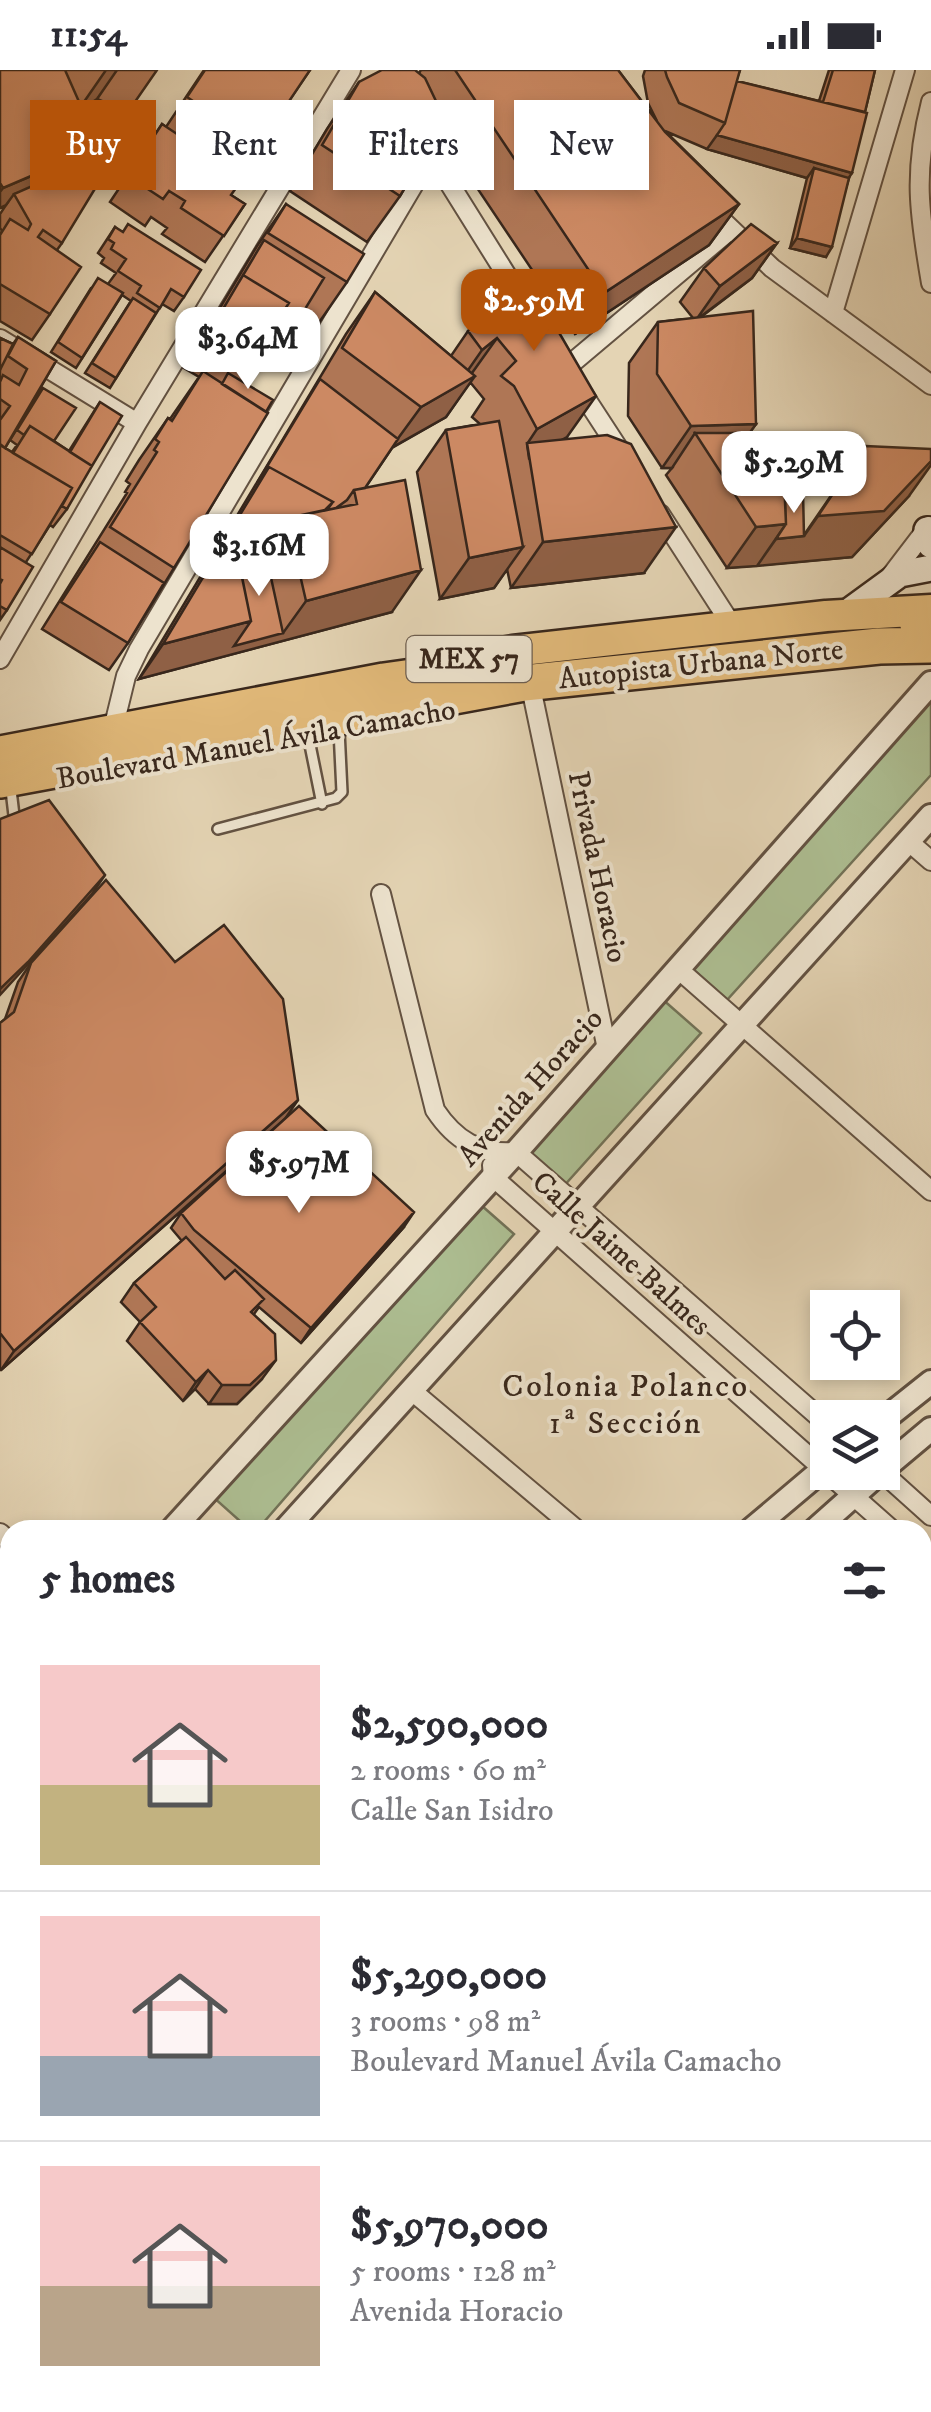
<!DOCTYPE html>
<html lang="en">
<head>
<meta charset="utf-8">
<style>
  :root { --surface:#fff; --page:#f7f7f7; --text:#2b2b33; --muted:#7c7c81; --line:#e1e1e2; --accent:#b45309 }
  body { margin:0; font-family:"IM FELL DW Pica",serif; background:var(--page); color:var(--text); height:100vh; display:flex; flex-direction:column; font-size:38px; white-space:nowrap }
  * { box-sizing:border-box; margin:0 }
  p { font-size:32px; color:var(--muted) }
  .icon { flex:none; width:55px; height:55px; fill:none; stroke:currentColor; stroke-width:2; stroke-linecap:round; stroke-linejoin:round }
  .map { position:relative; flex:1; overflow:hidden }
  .sheet { position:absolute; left:0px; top:1450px; width:932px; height:892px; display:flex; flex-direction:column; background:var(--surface); border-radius:30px 30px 0 0; box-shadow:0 5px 15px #0003 }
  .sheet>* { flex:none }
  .guide { position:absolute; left:30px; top:30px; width:872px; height:90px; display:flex; gap:20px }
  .controls { position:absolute; left:810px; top:1220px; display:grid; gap:20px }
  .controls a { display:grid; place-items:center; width:90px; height:90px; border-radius:0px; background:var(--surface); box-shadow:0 5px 15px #0003; font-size:50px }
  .price { position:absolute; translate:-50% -85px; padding:0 22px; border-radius:20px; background:#fff; color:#222; font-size:32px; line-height:65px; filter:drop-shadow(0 2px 5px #0008) }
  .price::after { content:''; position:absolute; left:50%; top:60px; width:30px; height:22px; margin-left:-15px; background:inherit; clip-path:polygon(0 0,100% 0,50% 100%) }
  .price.active { background:var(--accent); color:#fff }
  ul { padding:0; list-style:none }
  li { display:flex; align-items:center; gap:30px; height:250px; padding:0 40px }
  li+li { border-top:2px solid var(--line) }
  li span { display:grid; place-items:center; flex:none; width:280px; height:200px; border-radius:0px; color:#555 }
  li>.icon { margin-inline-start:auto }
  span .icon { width:120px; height:120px; fill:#fffc; stroke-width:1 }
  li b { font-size:42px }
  h2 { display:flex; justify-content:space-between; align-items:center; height:120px; padding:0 40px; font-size:42px }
  .pill { padding:0 35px; border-radius:0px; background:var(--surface); box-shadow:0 5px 15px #0003; font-size:35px; line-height:90px }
  .pill.active { background:var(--accent); color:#fff }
  .status { display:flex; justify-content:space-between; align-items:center; height:70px; padding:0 50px; background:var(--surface); direction:ltr }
  .status svg { height:28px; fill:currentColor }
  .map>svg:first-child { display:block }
</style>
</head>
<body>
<div class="status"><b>11:54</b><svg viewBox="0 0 49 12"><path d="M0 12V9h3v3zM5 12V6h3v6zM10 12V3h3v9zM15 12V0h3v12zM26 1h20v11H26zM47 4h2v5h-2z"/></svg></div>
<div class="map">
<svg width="931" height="2342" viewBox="0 0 931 2342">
  <rect width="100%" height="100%" fill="#e4d4b4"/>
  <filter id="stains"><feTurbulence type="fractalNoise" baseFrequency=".002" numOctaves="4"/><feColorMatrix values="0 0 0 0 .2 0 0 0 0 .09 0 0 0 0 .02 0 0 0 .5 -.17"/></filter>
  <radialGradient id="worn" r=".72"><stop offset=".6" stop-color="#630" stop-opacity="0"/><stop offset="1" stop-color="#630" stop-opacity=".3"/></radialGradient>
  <path fill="#adbe92" stroke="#727257" stroke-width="2.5" d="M931,627V705L727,930L684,891Z
    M661,928L701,963L562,1118L522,1083Z
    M473,1128L514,1164L257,1460H250L213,1427Z"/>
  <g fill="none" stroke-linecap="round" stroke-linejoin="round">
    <path stroke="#c2b196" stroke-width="30" stroke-dasharray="30 15" stroke-linecap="butt" d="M922,2274L931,2265"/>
    <defs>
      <path id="service" d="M308,665L322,734
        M11,720L15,754
        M218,759L336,728L342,722L339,660"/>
      <path id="minor" d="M931,32C913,102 919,143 931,213
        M416,60L524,233
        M709,138L772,198L931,315
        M833,243L905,0
        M0,269L137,353
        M566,298L731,159
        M579,318L622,384
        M660,444L733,557
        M890,507L929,456
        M0,589L137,353L351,0
        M533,627L607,979
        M115,651L126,606L139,579L430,87
        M908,771L931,791
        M381,824L435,1040C455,1070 479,1085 516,1082L828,1355
        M677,898L931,1121
        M492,1095L493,1107L892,1460
        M411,1320L577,1460
        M882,1402L931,1446
        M0,1463L10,1472
        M922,1488L931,1495
        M0,1510L10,1520
        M922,1759L931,1767
        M922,2058L931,2065
        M869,2332L880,2342
        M913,2332L924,2342"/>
      <path id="tertiary" d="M882,1351L931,1312
        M882,1400L931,1359
        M172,1460L516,1082L931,613
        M285,1460L931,746
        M751,1460L828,1395
        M815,1460L880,1402
        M0,1653L10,1642
        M0,1769L10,1759
        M0,2133L10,2122
        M0,2210L10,2199"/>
      <path id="secondary" d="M927,460L931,475
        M852,539L900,504L931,498
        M0,1882L10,1900
        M0,2002L10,2020
        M922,2229L931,2219
        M922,2313L931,2315
        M187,2332L193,2342
        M257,2332L263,2342
        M823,2342L831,2332"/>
      <path id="trunk" d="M457,591L513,581L826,546L931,540"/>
      <path id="motorway" d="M917,551L931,546
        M0,684L384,611L483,597
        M0,710L524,613L879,576L931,575"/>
    </defs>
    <use href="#service" stroke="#635242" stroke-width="14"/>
    <use href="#minor" stroke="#635242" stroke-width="22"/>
    <use href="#tertiary" stroke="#635242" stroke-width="28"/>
    <use href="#secondary" stroke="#38271c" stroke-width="30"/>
    <use href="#trunk" stroke="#38271c" stroke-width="35"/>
    <use href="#motorway" stroke="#38271c" stroke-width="40"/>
    <use href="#service" stroke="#ede3ce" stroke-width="9"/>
    <use href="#minor" stroke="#ede3ce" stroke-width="18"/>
    <use href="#tertiary" stroke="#ede3ce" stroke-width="22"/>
    <use href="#secondary" stroke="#ede3ce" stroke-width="25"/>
    <use href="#trunk" stroke="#e2ba7a" stroke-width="30"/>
    <use href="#motorway" stroke="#e2ba7a" stroke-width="35"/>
  </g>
  <path fill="#af7655" stroke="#38271c" stroke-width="2.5" fill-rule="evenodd" d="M0,0H157L128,42L97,29L82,39L80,104L62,173L57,180L50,244L32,270L0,251V164L2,161L0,158V144L6,135L0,138Z
    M204,0H310L238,105L231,125L245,134L205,192L162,164L167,158L151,147L145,156L110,132L162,54L166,57ZM203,69L216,77L206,91L213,96L210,100L185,84L189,80L194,83Z
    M421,0H618L657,51L648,33L643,6L645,0H740L736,11L819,31L829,0H875L849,108L826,187L790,178L807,108L707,79L665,61L739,134L709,175L575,264L439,61L400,126L367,172L290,121L327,59L359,12L419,3Z
    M286,134L347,212L318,254L302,244L274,284L271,282L248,315L174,498L128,573L109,600L42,559L127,423L125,422L130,414L126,411L139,390L168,348L170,349L199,307L184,298L257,176Z
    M115,157L184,227L174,241L162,234L110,318L85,303L131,231L122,225L76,298L51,282L91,218L108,214L116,203L101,193L104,188L98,183Z
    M777,173L752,208L701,247L756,354L749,363L777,408L804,465L865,376L909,426L852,487L727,498L666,405L672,398H662L628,346L629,293L658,252L693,248L680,232L704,198Z
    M525,204L567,367L562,370L644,503L511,518L507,499L494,518L440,529L417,402L446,360L480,354L472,347L484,329L470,312L446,347L392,378L365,418L392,542L139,609L346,264L375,222L451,286L468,261Z
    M18,267L56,291L5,378L12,382L17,375L10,370L36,328L54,371L69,381L100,332L67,439L53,457L50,455L26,492L7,540L0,550V268L13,274Z
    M31,893L287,1046L404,1157L301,1273L259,1237L254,1244L262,1309L237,1334H209L195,1319L183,1331L127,1271L140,1252L121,1232L134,1213L182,1171L171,1158L181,1143L257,1074L1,1300L0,1299V953L5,949L18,912Z"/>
  <path fill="#8f6045" stroke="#38271c" stroke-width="2.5" d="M106,0H117L97,29L77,42Z
    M717,65L852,103L842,118L814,98L807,108L707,79Z
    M99,77L80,104L14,124L6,135L0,138V122L3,118Z
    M739,134L709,175L575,264L604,223Z
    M797,168L832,177L826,187L790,178Z
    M777,173L752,208L696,250L720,216Z
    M497,268L467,310L475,306L446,347L391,378L421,337L457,316L482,280Z
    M596,326L567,367L529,388L527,374L537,359Z
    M756,354L727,395L695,363L672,398H662L691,356Z
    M931,391V395L909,426L852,487L757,496L776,469L804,466L818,446Z
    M786,454L757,496L727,498L756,457Z
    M676,457L644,503L511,518L543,472Z
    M276,465L258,490L218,501L228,477Z
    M523,477L494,518L440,529L469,488Z
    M421,500L392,542L139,609L163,574L251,551L283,563L306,531Z
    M105,805L92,824L0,925V919Z
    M298,1030L285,1049L1,1300L14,1281Z
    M414,1142L404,1157L301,1273L311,1258Z
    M276,1290L262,1309L237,1334H209L222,1315Z
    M208,1300L195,1319L183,1331L196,1312Z"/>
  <path fill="#cc8963" stroke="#38271c" stroke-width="2.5" d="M0,0H65L99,77L3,118L0,113Z
    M205,0H310L259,76L231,56L240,43L227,34L218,48L187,27Z
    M382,0H415L425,8L445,50L400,126L322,75L359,12Z
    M455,0H618L665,62L739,134L604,223Z
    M665,0H740L725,53L679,33L667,7Z
    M833,0H875L865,42L823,32Z
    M737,11L867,43L852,103L717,65L725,53Z
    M162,54L192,74L185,84L210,100L216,91L243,108L231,125L245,134L224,166L181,138L185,131L169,121L163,129L128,106Z
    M73,98L96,117L62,173L43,160L38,167L81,197L50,244L0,214V165L10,149L28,160L31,154L14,124Z
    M814,98L849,108L832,177L797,168Z
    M286,134L364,184L347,212L268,163Z
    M128,154L201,200L184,227L171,219L160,238L137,223L141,216L118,201L126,189L111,179L114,173L108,169L115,157L123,162Z
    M751,154L777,173L720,216L704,198Z
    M264,170L324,208L299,249L285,239L289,233L243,205L239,212Z
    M525,204L596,326L537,359L514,316L501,306L516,291L497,268L482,280L468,261Z
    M243,205L289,233L285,239L294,245L272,281L262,275L258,282L213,256Z
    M98,208L123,223L82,288L58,272Z
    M375,222L475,306L421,337L342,278Z
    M133,228L156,243L116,308L92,293Z
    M753,241L756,354L691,356L657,304L658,252Z
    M18,267L56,291L5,378L0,374V350L10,336L0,329V312L3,305L19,315L27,299L8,286Z
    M0,268L13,274L0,300Z
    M203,301L268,343L174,498L110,457L157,382L154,380L159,372L155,369L168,348L172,351Z
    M228,303L273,330L266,342L222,314Z
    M320,309L398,369L365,418L354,420L347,430L336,438L327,440L333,432L269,397L257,413Z
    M43,318L76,338L54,371L30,356L24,365L17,360Z
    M100,332L122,346L92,396L70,382Z
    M499,351L523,477L469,488L446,360Z
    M30,356L92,396L67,439L62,436L72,418L13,383Z
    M695,363H778L777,408L784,409L786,454L756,457Z
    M607,365L631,374L676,457L543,472L527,373Z
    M0,375L72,418L32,484L0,465Z
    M865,376L931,379V391L884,441L818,446Z
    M269,397L333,432L325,440L287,448L276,465L235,475L232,459L226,468Z
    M405,410L421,500L306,531L287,448L357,434L354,420Z
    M803,422L804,466L776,469L786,454L785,423Z
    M232,459L251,551L163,574Z
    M100,472L164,513L128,573L61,532Z
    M0,477L33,497L7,540L0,536V514L2,510L0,509Z
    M265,480L283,563L234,576L251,551L238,487Z
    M49,730L105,805L28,892L0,919V749Z
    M106,810L175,892L224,855L283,929L298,1030L14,1281L0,1263V953L14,942L31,893Z
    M299,1036L414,1142L311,1258L194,1160L181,1143Z
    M186,1167L225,1209L235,1200L264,1229L251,1242L275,1264L276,1290L250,1315H222L208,1300L196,1312L140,1252L156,1237L134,1213Z
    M923,2062L931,2069V2175L922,2185Z"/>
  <g text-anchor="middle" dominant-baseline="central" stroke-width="8" stroke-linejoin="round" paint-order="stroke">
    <rect fill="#ede3ce" stroke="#6e5f51" stroke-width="2.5" x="406.5" y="566" width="125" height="46" rx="8"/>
    <g font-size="28" font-weight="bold" fill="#38271c">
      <text x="469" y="589">MEX 57</text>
    </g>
    <g font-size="30" fill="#38271c" stroke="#ede3ce">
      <text transform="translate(701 595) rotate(-6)">Autopista Urbana Norte</text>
      <text transform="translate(256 675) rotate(-10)">Boulevard Manuel Ávila Camacho</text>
      <text transform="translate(597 797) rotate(78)">Privada Horacio</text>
      <text transform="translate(531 1018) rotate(-48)">Avenida Horacio</text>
      <text transform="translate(621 1184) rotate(42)">Calle Jaime Balmes</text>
    </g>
    <g font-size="32" letter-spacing="2.5" fill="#38271c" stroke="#ede3ce">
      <text x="626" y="1317">Colonia Polanco<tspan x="626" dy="37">1ª Sección</tspan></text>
    </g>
  </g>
  <rect width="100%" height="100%" filter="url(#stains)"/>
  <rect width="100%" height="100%" fill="url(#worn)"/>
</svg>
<div class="controls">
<a><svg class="icon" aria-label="locate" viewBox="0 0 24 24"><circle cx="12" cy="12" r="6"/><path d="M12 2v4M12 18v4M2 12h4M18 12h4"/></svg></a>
<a><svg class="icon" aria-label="layers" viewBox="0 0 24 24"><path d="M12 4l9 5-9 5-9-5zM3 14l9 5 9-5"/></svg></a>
</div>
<b class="price active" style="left:534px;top:284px">$2.59M</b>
<b class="price" style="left:248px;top:322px">$3.64M</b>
<b class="price" style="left:794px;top:446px">$5.29M</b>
<b class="price" style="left:259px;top:529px">$3.16M</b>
<b class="price" style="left:299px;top:1146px">$5.97M</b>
<div class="guide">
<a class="pill active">Buy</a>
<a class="pill">Rent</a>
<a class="pill">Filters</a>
<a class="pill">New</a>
</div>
<section class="sheet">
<h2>5 homes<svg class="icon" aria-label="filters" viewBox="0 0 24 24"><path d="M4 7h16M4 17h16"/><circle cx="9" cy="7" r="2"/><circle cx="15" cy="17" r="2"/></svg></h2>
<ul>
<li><span style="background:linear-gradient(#f6c9c9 60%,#c2b280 0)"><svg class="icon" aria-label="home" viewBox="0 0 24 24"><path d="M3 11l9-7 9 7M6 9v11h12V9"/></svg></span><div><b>$2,590,000</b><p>2 rooms · 60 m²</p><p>Calle San Isidro</p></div></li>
<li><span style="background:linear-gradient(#f6c9c9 70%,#9aa5b1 0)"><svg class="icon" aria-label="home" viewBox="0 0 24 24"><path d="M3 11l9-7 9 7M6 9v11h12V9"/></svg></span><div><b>$5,290,000</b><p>3 rooms · 98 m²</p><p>Boulevard Manuel Ávila Camacho</p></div></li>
<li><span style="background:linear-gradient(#f6c9c9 60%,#b9a48a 0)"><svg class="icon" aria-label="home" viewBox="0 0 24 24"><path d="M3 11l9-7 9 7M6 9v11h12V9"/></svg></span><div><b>$5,970,000</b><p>5 rooms · 128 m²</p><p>Avenida Horacio</p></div></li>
</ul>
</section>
</div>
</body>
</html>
